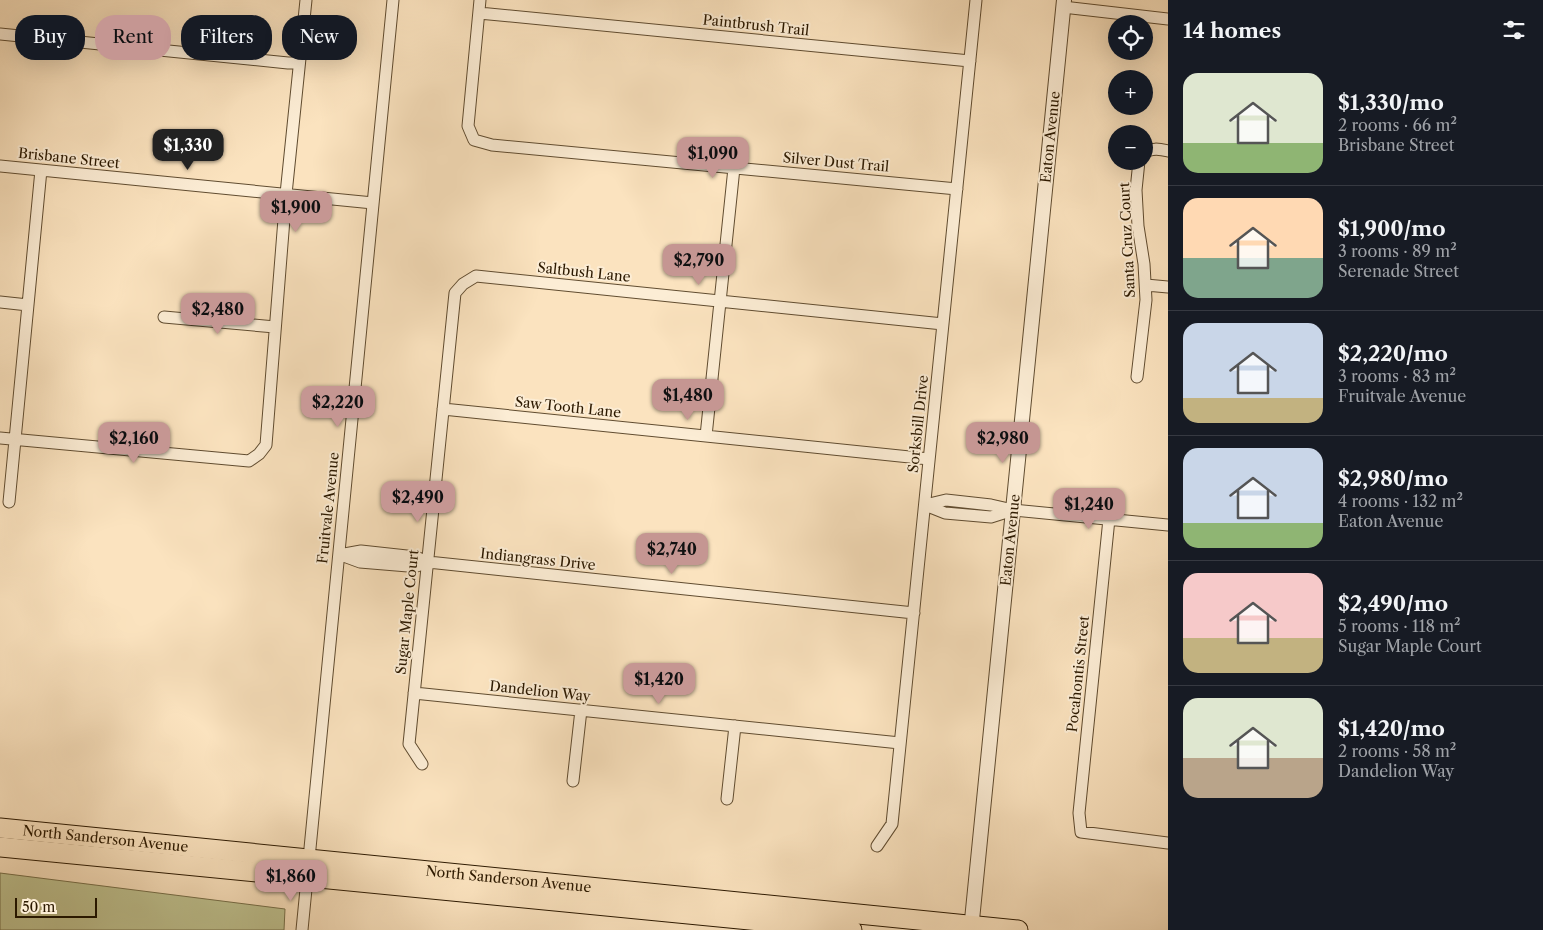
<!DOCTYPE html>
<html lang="en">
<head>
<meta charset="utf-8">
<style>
  :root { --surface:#171b24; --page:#20242c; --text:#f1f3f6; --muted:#9ea1a6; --line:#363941; --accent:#c59692 }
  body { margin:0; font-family:"Libre Caslon Text",serif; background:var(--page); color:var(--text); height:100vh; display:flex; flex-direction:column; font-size:19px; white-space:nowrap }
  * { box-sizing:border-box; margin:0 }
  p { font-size:16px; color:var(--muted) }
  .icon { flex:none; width:28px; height:28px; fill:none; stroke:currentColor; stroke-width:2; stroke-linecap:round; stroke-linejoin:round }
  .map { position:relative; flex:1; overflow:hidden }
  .details { display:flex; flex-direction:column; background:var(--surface); width:375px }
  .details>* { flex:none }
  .hud { position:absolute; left:15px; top:15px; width:475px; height:45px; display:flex; gap:10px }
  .controls { position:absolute; left:1108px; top:15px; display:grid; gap:10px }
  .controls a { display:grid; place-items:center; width:45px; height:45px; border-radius:50%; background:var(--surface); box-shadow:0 5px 20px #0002; font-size:25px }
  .scale { position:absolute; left:15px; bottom:12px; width:82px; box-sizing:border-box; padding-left:5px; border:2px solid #2c1900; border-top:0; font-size:14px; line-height:18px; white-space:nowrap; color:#2c1900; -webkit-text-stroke:4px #fcedd5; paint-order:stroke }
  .price { position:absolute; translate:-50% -42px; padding:0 11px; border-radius:10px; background:var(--accent); color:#111; font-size:16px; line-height:32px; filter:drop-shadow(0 1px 2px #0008) }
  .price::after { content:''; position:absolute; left:50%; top:30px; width:15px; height:11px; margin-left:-8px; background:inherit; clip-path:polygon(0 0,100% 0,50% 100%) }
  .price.active { background:#222; color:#fff }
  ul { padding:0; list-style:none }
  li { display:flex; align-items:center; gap:15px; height:125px; padding:0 15px }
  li+li { border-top:1px solid var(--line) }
  li span { display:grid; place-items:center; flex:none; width:140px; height:100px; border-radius:15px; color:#555 }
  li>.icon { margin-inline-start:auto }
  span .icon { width:60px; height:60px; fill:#fffc; stroke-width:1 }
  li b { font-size:21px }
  h2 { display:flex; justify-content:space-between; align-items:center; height:60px; padding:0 15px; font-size:21px }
  .tag { padding:0 18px; border-radius:20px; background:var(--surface); box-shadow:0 5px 20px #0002; font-size:18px; line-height:45px }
  .tag.active { background:var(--accent); color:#111 }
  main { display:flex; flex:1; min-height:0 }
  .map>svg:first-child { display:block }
</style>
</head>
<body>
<main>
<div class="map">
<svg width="1168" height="930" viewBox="0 0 1168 930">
  <rect width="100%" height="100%" fill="#fbe3bf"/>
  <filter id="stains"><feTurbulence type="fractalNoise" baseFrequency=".004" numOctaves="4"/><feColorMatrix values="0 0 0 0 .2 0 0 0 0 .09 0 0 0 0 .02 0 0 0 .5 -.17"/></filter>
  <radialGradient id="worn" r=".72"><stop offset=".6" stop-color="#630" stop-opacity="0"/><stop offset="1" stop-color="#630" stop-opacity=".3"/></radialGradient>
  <path fill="#bfc391" stroke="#766e48" d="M0,873L285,909L284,930H0Z"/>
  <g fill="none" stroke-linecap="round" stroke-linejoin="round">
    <defs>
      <path id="minor" d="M480,0L468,126L474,140L492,145L957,189
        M1063,7L1168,19
        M479,13L970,61
        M0,34L288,63H299
        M1144,154C1150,147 1160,149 1168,151
        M0,166L373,203
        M1146,285L1168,287
        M0,302L28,305
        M164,317L275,327
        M1137,377L1146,300L1144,264L1138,226L1136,190L1139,161
        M443,409L929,459
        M706,436L734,168
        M0,438L249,461L259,454L266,445L286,194L306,0
        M9,502L41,170
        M1013,510L991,517L945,513L925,505L946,500L991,505L1013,510L1168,525
        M1109,519L1079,813L1081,832L1168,843
        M339,555L361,551L416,557L428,562L914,613
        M341,555L360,562L408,566L414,567L428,562
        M414,693L900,743
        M422,764L409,744L455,293L463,284L476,276L943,324
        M573,781L581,710
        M727,799L735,726
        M877,846L892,824L976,0
        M302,930L393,0"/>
      <path id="tertiary" d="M971,930L1064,0"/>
      <g id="trunk">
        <path id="s1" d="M0,828L1018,930"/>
        <path d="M0,847L852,930"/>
      </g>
    </defs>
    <use href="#minor" stroke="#604c30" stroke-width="13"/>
    <use href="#tertiary" stroke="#604c30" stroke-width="16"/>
    <use href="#trunk" stroke="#2c1900" stroke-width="21"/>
    <use href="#minor" stroke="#fcedd5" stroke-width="11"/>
    <use href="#tertiary" stroke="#fcedd5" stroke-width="14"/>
    <use href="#trunk" stroke="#fbe3bf" stroke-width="19"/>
  </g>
  <g text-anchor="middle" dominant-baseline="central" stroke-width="4" stroke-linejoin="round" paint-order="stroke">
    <g font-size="14" fill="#2c1900" stroke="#fcedd5">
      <text transform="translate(756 25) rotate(6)">Paintbrush Trail</text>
      <text transform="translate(1050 137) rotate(-84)">Eaton Avenue</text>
      <text transform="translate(69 158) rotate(6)">Brisbane Street</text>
      <text transform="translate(836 162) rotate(5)">Silver Dust Trail</text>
      <text transform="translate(1127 240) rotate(-93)">Santa Cruz Court</text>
      <text transform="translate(584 272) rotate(6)">Saltbush Lane</text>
      <text transform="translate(568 407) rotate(6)">Saw Tooth Lane</text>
      <text transform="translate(918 424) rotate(-84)">Sorksbill Drive</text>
      <text transform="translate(328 508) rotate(-84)">Fruitvale Avenue</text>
      <text transform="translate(1010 540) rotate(-84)">Eaton Avenue</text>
      <text transform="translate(538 559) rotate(6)">Indiangrass Drive</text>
      <text transform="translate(407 612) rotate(-84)">Sugar Maple Court</text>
      <text transform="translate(1078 674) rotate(-84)">Pocahontis Street</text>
      <text transform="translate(540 691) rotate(6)">Dandelion Way</text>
      <text stroke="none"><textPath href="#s1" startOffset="106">North Sanderson Avenue</textPath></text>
      <text stroke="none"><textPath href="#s1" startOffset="511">North Sanderson Avenue</textPath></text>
    </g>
  </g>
  <rect width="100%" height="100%" filter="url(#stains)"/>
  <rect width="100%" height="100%" fill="url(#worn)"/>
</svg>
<div class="controls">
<a><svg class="icon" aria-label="locate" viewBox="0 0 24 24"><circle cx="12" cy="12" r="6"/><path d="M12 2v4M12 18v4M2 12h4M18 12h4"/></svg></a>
<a>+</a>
<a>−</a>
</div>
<div class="scale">50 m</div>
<b class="price active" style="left:188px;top:171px">$1,330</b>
<b class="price" style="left:713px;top:179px">$1,090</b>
<b class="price" style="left:296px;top:233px">$1,900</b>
<b class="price" style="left:699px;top:286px">$2,790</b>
<b class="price" style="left:218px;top:335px">$2,480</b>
<b class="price" style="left:688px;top:421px">$1,480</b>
<b class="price" style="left:338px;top:428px">$2,220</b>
<b class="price" style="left:134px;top:464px">$2,160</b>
<b class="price" style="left:1003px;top:464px">$2,980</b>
<b class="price" style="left:418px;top:523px">$2,490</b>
<b class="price" style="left:1089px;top:530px">$1,240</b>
<b class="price" style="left:672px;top:575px">$2,740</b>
<b class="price" style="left:659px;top:705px">$1,420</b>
<b class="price" style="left:291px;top:902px">$1,860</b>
<div class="hud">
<a class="tag">Buy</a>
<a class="tag active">Rent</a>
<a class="tag">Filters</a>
<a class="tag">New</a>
</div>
</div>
<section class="details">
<h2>14 homes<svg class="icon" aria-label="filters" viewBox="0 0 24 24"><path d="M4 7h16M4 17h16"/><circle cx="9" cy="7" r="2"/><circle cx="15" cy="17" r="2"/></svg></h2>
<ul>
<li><span style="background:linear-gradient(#dfe7d0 70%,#8fb573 0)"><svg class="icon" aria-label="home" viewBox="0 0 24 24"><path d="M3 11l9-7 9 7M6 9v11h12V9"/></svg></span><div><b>$1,330/mo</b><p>2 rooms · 66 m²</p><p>Brisbane Street</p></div></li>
<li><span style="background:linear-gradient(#ffd9b3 60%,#7fa58c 0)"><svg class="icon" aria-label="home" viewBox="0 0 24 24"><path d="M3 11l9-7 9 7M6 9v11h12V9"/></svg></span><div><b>$1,900/mo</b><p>3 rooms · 89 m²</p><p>Serenade Street</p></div></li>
<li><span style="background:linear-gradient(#c9d6e8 75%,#c2b280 0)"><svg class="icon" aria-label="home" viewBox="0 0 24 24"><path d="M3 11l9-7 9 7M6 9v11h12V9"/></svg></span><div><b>$2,220/mo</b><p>3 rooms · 83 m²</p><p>Fruitvale Avenue</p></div></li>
<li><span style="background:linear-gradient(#c9d6e8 75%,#8fb573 0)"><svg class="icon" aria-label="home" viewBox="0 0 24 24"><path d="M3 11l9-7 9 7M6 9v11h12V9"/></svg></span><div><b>$2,980/mo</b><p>4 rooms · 132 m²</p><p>Eaton Avenue</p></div></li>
<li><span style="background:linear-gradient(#f6c9c9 65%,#c2b280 0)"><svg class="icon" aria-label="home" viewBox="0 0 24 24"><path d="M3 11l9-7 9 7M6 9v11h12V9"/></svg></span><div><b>$2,490/mo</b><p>5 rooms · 118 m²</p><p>Sugar Maple Court</p></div></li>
<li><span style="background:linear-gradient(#dfe7d0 60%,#b9a48a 0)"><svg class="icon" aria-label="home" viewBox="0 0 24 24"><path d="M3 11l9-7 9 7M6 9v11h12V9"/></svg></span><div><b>$1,420/mo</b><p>2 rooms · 58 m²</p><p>Dandelion Way</p></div></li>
</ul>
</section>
</main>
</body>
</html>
